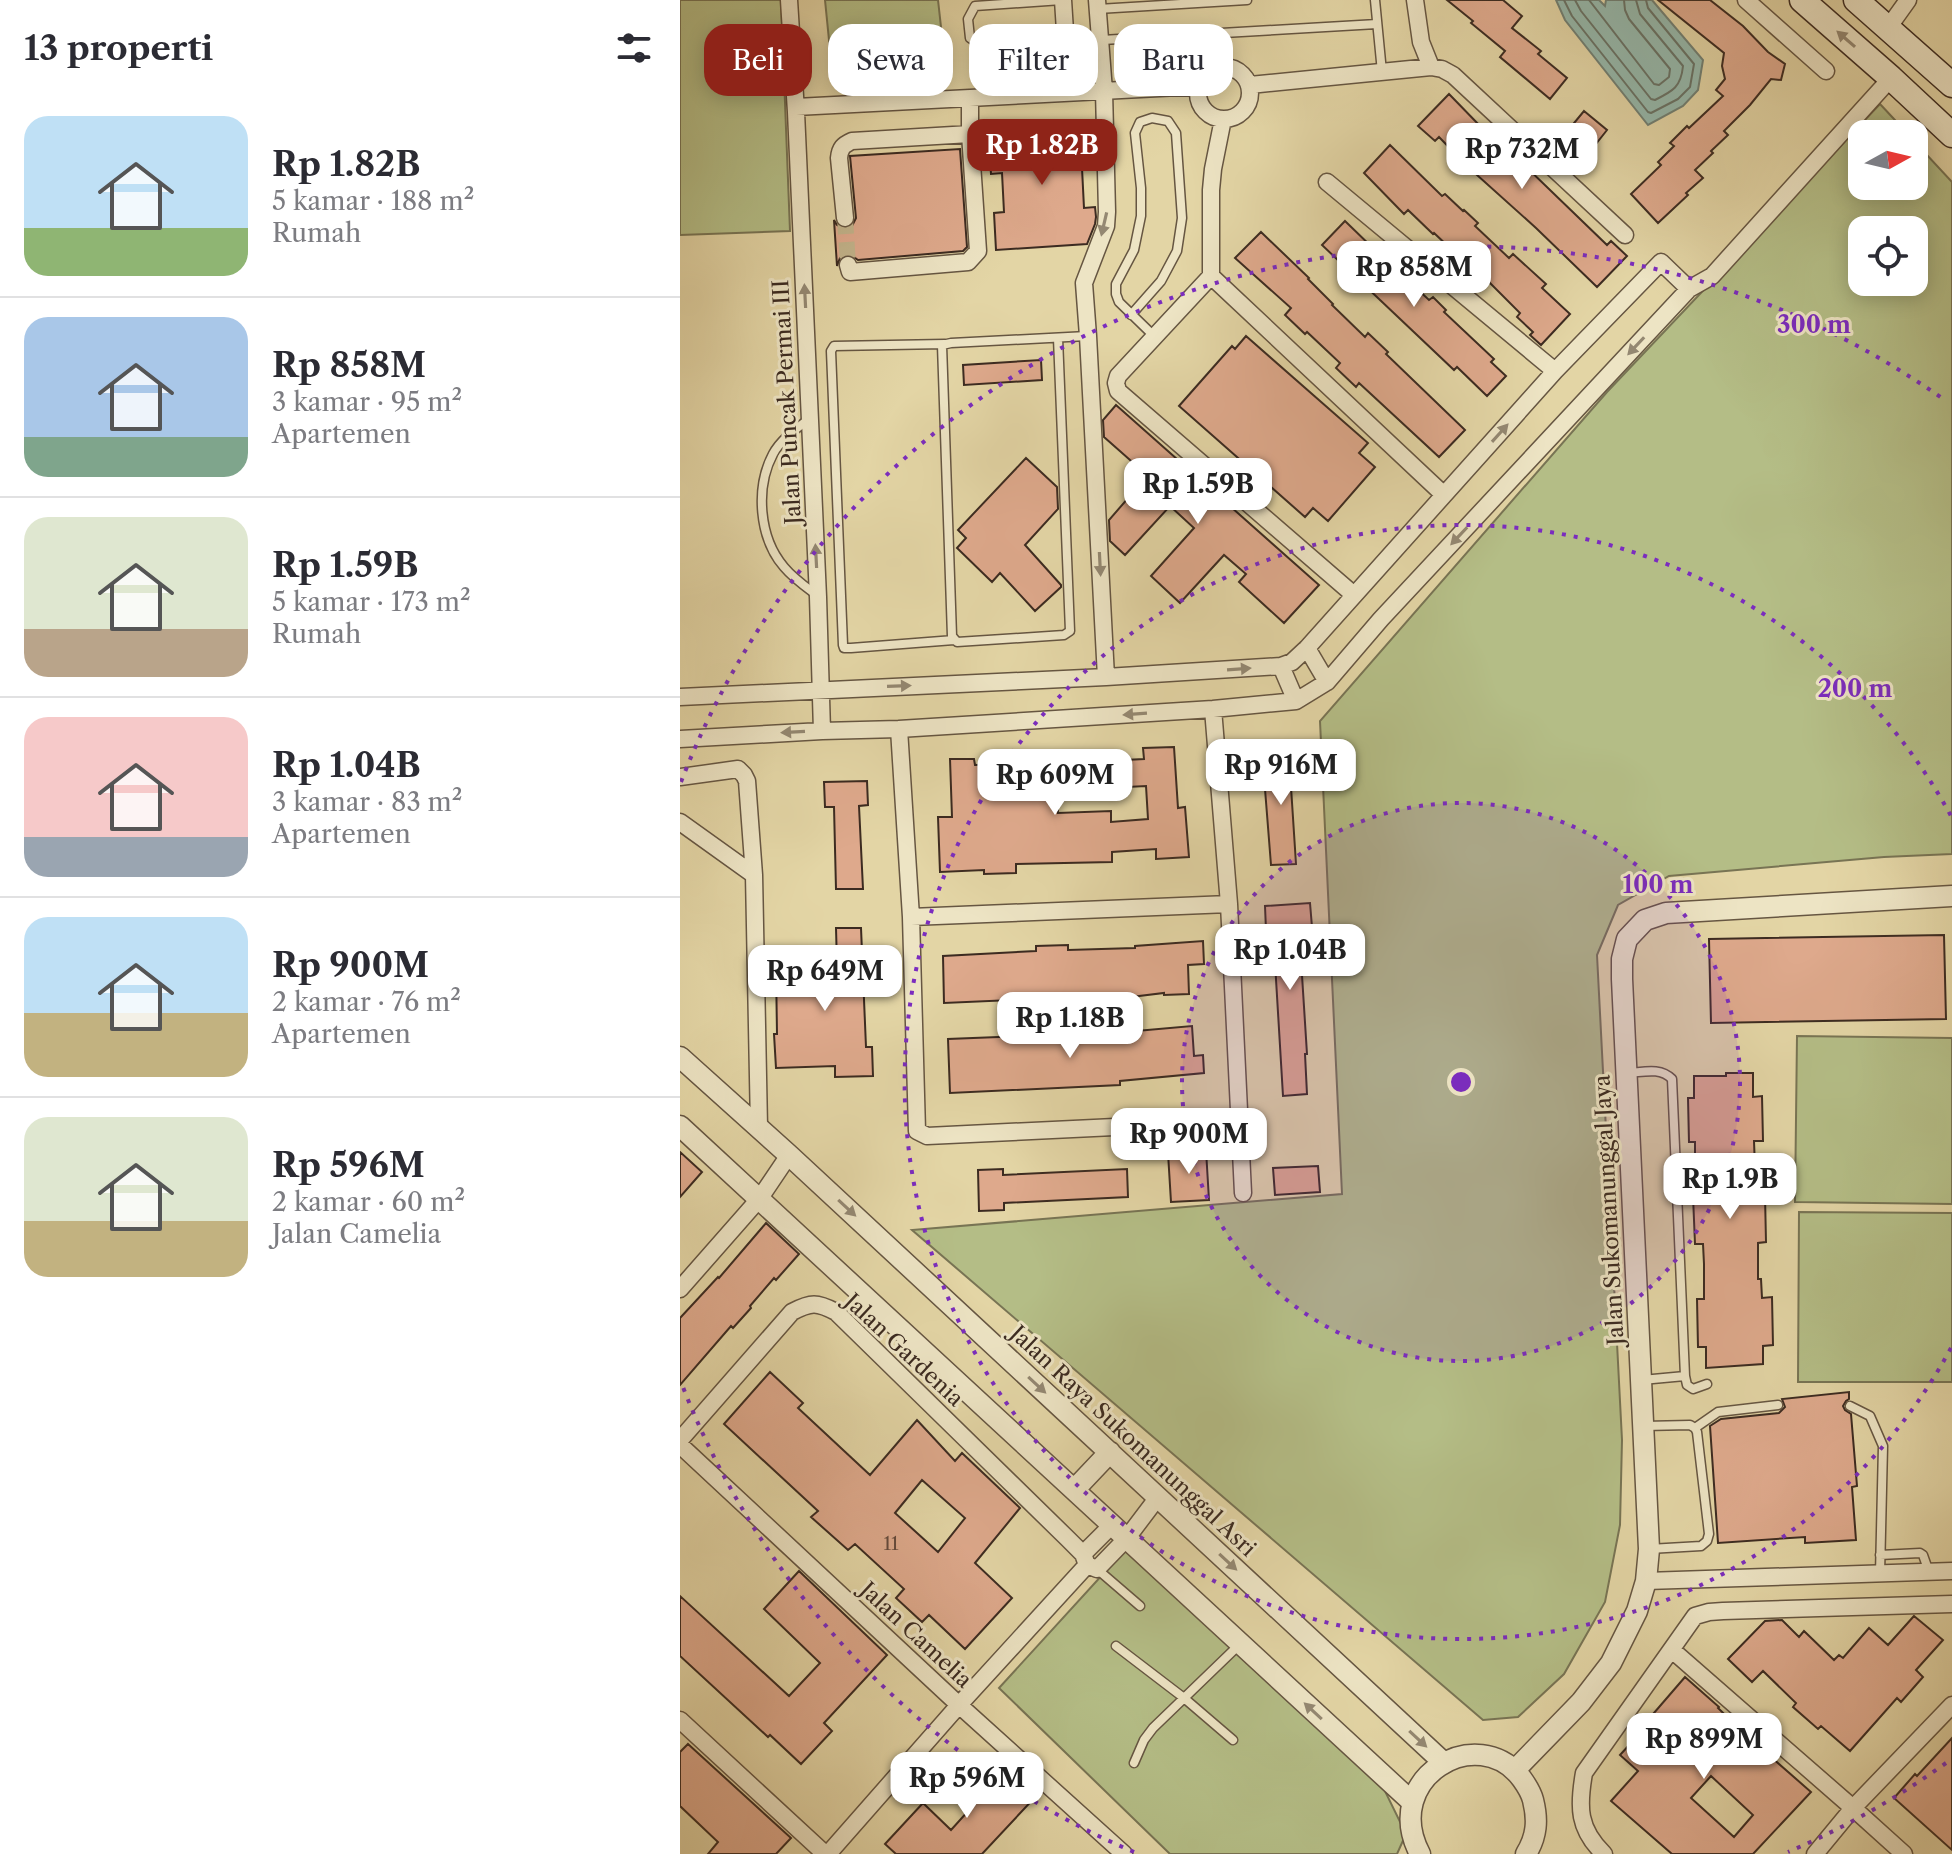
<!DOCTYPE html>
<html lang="id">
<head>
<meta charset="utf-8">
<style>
  :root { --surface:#fff; --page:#f7f7f7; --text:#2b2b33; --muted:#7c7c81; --line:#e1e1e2; --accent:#8f2418 }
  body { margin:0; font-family:"Libre Caslon Text",serif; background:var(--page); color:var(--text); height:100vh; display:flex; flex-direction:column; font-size:30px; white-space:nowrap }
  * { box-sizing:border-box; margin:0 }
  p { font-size:26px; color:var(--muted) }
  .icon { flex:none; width:44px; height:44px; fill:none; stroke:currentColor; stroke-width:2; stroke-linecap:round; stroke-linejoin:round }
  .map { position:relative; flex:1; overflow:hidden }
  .details { display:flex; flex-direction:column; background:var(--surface); width:680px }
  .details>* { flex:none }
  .banner { position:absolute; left:24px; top:24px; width:760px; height:72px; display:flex; gap:16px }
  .needle { width:52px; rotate:82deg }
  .tools { position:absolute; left:1168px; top:120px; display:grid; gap:16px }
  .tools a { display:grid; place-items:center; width:80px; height:80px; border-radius:16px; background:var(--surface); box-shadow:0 4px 20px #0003; font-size:40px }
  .price { position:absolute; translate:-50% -68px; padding:0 18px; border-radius:16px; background:#fff; color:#222; font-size:26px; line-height:52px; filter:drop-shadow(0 2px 4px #0008) }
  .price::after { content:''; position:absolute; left:50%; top:48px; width:24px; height:18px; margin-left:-12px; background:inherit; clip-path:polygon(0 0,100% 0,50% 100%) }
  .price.on { background:var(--accent); color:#fff }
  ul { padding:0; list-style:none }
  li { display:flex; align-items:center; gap:24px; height:200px; padding:0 24px }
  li+li { border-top:2px solid var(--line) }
  li span { display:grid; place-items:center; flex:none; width:224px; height:160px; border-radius:24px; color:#555 }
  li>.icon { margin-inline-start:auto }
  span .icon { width:96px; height:96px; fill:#fffc; stroke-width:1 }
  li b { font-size:34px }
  h2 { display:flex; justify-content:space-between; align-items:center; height:96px; padding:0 24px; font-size:34px }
  .chip { padding:0 28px; border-radius:24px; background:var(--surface); box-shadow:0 4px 20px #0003; font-size:28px; line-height:72px }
  .chip.on { background:var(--accent); color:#fff }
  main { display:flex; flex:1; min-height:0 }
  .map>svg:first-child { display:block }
</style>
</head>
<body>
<main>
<section class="details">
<h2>13 properti<svg class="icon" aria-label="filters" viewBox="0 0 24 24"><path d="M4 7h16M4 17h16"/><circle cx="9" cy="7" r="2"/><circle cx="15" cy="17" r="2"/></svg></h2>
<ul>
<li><span style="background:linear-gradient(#bfe0f5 70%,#8fb573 0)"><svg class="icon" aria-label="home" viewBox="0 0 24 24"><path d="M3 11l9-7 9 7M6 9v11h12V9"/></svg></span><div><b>Rp 1.82B</b><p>5 kamar · 188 m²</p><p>Rumah</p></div></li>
<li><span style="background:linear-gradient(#a9c7e8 75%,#7fa58c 0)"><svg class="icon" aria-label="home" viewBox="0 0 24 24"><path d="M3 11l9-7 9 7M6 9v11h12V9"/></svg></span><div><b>Rp 858M</b><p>3 kamar · 95 m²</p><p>Apartemen</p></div></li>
<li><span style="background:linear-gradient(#dfe7d0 70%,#b9a48a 0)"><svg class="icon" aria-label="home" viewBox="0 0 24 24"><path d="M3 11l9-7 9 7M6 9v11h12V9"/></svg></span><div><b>Rp 1.59B</b><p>5 kamar · 173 m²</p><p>Rumah</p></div></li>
<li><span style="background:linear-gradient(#f6c9c9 75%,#9aa5b1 0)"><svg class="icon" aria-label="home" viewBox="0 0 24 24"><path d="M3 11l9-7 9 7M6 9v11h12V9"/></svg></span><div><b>Rp 1.04B</b><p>3 kamar · 83 m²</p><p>Apartemen</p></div></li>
<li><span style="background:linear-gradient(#bfe0f5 60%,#c2b280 0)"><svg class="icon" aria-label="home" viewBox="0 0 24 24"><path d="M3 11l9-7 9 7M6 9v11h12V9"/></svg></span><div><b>Rp 900M</b><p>2 kamar · 76 m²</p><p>Apartemen</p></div></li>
<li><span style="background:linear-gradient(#dfe7d0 65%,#c2b280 0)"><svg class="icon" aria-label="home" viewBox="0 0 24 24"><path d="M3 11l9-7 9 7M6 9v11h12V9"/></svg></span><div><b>Rp 596M</b><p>2 kamar · 60 m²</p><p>Jalan Camelia</p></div></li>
</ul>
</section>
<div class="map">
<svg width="1272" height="1854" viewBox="0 0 1272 1854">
  <rect width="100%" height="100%" fill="#e3d5a5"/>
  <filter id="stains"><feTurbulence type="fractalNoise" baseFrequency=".0025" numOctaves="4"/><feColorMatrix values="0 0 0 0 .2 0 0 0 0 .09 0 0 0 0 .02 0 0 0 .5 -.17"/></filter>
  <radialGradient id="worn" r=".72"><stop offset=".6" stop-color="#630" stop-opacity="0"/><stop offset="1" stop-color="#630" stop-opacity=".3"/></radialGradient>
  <path fill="#b4bd86" stroke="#787454" stroke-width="2" fill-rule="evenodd" d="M0,0H101L110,231L0,235Z
    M145,0H258L267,81L153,80Z
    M1200,104L1228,134H1182V186H1234V141L1272,182V854L1204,857L989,876L938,905L917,955L942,1440L940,1525L925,1602L884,1674L838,1717L803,1720L232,1230L662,1194L640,721L927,392ZM1182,230H1234V282H1182Z
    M1117,1036L1272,1038V1204L1115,1202Z
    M1119,1212L1272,1213V1382H1118Z
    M445,1550L704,1789L726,1834L717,1854H490L319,1688Z"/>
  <path fill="#95b8ab" stroke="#718074" stroke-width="2" d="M876,0H919L925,6L926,0H972L1023,60L1018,90L1003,106L968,125L885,20Z"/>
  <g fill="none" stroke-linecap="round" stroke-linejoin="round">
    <path stroke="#687266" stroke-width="2" d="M884,0L892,16L968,112L971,113L998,99L1010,87L1014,64L968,8L966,0
      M895,0L901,11L971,99L975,100C993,91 1001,87 1003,66L960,14L956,0
      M909,0L974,84L979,85L989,77L990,69L949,19L945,10L944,0"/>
  </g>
  <path fill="#dea98c" stroke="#3c2b21" stroke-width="2" fill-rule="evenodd" d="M767,0H823L842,16L832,28L861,51L858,54L887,78L870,99L820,57L825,51L791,23L793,21Z
    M978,0H1030L1063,26L1088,52L1105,64L1101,80L1091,79L1070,105L1044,131L1048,135L1031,151L1033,153L1015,170L1023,178L1006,193L1008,195L978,223L951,194L981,165L978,162L994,146L990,143L1007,126L1009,128L1043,96L1036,90L1045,79L1042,66L1044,53Z
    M769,94L837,164L840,161L927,245L931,241L947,256L917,287L856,228L787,166L759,137L755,141L738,126Z
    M904,111L927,130L904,159L880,140Z
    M407,126L410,168H402L404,208L415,207L416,217L415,224L407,244L316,250L314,213L324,212L322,173L311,174L308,132Z
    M710,145L762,196L765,194L783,211L784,210L798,223L795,226L829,258L833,254L866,284L862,288L890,314L861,345L850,335L853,332L837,317L840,313L798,271L774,248L772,250L754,233L753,234L728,210L724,214L684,173Z
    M280,149L287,247L283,251L178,260L171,255L166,254L160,258L157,266L154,220L157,225L165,229L172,226L176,218L170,156Z
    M665,221L732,286L733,285L749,300L753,297L766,310L764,312L814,359L811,362L826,376L807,396L777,367L774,370L642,245Z
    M581,232L629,278L628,279L653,304L652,305L685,337L688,333L708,352L706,354L785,430L759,457L679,383L676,387L656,368L660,363L627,332L625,334L605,315L611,308L555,258Z
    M566,336L688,443L679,453L695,467L648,521L633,508L625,517L499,406L552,346L555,349Z
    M361,360L362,380L284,385L283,365Z
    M436,405L639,585L604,623L559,582L566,574L544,555L500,603L471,576L514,528L490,506L445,555L430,541L429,520L463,481L453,472L458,467L424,437L423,420Z
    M346,458L377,487L378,509L345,545L381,585V587L355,611L320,573L312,582L277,548L286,538L278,530Z
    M494,747L498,808L505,807L509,857L476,859V849L432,852V862L336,864V873L304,874V870L260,872L258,817H272L270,759H294L295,765L336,764V768L376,766L378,813L431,811V822L468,819L466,786L427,788L425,761L464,759L463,748Z
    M622,760L623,786L611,787L616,864L591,865L585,789H579L577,763Z
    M187,781L188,805L179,806L183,889H156L154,807H145L144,782Z
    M630,903L632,927L619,928L627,1054H625L627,1094L603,1096L593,929L586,930L585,906Z
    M156,928H181L186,1047H192L193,1076L155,1077V1066L96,1068L94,1034H97L96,967L157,965Z
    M1264,935L1266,1019L1031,1023L1029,939Z
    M523,941L524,964L508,965L509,994L484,995V993L451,997L389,999V1001L358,1002V999L264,1003L263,956L356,951V946L388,945V950L455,948V946Z
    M512,1026L514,1056L523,1055L524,1073L440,1081V1085L270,1093L268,1039L345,1036V1038L409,1037L408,1032L456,1031Z
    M1046,1073H1073V1097L1082,1096L1083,1141H1074L1076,1195H1085L1086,1242L1078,1243V1279H1081L1082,1298L1092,1297L1093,1345L1083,1346V1364L1026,1368V1347H1018L1017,1299H1024V1264L1023,1244H1015L1013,1196H1022L1021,1159H1015V1142H1009L1008,1098H1014V1076H1046Z
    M526,1150L529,1200L491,1202L488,1153Z
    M0,1152L22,1172L0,1197Z
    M638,1166L640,1192L595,1195L593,1168Z
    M323,1169V1175L447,1169L448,1197L324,1203V1210L299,1211L298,1170Z
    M86,1223L119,1254L96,1280L94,1278L70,1306L71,1308L53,1328L51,1326L0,1385V1318L38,1277L39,1278Z
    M90,1372L123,1403L118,1408L190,1475L237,1420L275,1461L282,1453L340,1508L295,1563L332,1598L285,1649L249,1615L242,1622L216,1598L224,1589L175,1544L168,1550L131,1517L138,1511L44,1424ZM242,1480L285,1518L258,1552L215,1513Z
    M1169,1392V1399L1166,1401L1163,1406L1165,1410L1171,1414L1177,1486L1172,1487L1176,1540L1125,1543V1537L1038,1543L1030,1426L1041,1419L1099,1413L1105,1407L1102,1399Z
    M119,1571L207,1655L144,1723L152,1731L121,1764L90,1735L88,1737L0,1656V1596L109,1696L140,1663L84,1609Z
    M1234,1616L1263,1640L1236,1670L1243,1677L1221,1702L1217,1698L1170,1751L1141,1726L1138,1729L1113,1707L1116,1703L1083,1671L1072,1682L1048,1659L1085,1621L1102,1620L1119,1637L1124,1631L1154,1660L1159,1655L1163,1658L1189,1628L1208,1645Z
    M1005,1677L1039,1707L1038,1708L1066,1735L1131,1792L1073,1854H992L931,1801L958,1771L940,1755L963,1730L961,1728ZM1031,1776L1073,1815L1054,1837L1011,1798Z
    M1272,1738V1850L1214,1798L1235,1774L1237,1776Z
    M8,1744L111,1838L96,1854H28L38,1842L0,1806V1752Z
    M326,1763L358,1794L302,1854H216L205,1844L243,1803L271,1830L290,1809L287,1806Z"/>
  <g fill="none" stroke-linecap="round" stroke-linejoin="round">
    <path stroke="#c2b38b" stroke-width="16" stroke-dasharray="16 8" stroke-linecap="butt" d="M165,218L168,265"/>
    <defs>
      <path id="service" d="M382,0L295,6L288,19L290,38L303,47L697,24
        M695,0L702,72
        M418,9L567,0
        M451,315L481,281L497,251L502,218L496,133L488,121L472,118L460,122L455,133L461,188V216L454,250L436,284V294L439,302L474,336
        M378,338L390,631L384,635L277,642L272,636L262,345L271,343L407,336
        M265,344L154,346L151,351L163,645L164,648H171L274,640
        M129,419C116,429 101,439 93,454C75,488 79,538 104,567C114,579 126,587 138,596
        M949,1073C964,1072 980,1067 992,1079L1005,1376L962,1380
        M1005,1376L1007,1385L1013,1389L1027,1384
        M1170,1406L1190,1416L1203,1446L1200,1574
        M964,1426L1010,1425L1015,1428L1017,1432L1029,1534L1027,1541L1021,1546L969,1549
        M1015,1428L1038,1412L1098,1405
        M1200,1555L1240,1553L1243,1555L1249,1572
        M417,1569L460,1606
        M436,1646L504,1698L553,1740
        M454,1763L464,1740L473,1728L559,1645"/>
      <path id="minor" d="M109,0L116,112L138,597L142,731
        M383,0L389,93
        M417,0L424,91L427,212L426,226L404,283L408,336L426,677
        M735,0L741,42L751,67
        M1066,0L1146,71
        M1208,28L1228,0
        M518 93a26 26 0 1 1 52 0a26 26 0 1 1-52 0Z
        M570,85L751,67L762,69L773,75L945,235
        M116,107L518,86
        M543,119L533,169L531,190V276L764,495
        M647,182L875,371
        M165,218L159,158C160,148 163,145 172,141L290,134V98
        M168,265L170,272L288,262L298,251L290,134
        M531,276L438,376L436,383L438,391L674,595
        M627,648L647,682
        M601,666L616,701
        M0,697L426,677L601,666L612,662L627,648L875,371L981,262L1009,289
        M533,709L549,904L563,1193
        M219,729L231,917L237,1131L247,1136L559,1121
        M0,739L142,731L219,729L533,709L616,701L647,682L701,619L1009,289L1032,276L1211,78
        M0,777L58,769L64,775L67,781L74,875L79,1127
        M0,822L74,875
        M231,917L549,904
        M0,1289L80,1198L109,1155
        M0,1440L112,1312C131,1302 137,1302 156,1312L388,1539L403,1554L407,1565L417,1569L447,1538L478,1497
        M0,1445L279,1705L444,1854
        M403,1554L432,1525
        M966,1581L1272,1571
        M992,1650L1173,1808L1224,1854
        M0,1720L145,1854
        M148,1854L279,1705L407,1565
        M924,1854C898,1829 898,1807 904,1773L1015,1616L1029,1612L1043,1611L1272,1604
        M1135,1854L1173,1808L1272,1705"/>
      <path id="tertiary" d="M0,1057L109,1155L763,1762
        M0,1126L732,1802
        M394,1490L430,1452
        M835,1770L901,1702L931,1663L957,1611L966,1581L969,1549L942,979V959L947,939L965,920L986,913L1272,896
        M740,1854C700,1778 798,1720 842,1779C847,1786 851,1792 853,1800C858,1820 857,1836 846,1854"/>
      <path id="secondary" d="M1122,0L1211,78L1272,135
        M1176,0L1272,85"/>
    </defs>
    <use href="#service" stroke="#665642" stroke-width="11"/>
    <use href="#minor" stroke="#665642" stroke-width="19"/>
    <use href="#tertiary" stroke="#665642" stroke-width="23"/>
    <use href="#secondary" stroke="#3c2b21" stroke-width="27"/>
    <use href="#service" stroke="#ede4c4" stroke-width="8"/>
    <use href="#minor" stroke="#ede4c4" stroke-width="16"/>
    <use href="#tertiary" stroke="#ede4c4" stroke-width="20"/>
    <use href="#secondary" stroke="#ede4c4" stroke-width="24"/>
  </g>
  <defs><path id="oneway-solid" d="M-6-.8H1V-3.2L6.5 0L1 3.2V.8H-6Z" transform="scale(2)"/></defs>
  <g fill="#948872">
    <use href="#oneway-solid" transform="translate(1166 39) rotate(-139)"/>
    <use href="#oneway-solid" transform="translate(424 224) rotate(103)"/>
    <use href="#oneway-solid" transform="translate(125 296) rotate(-93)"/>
    <use href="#oneway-solid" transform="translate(956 346) rotate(133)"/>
    <use href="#oneway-solid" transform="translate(820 433) rotate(-48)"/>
    <use href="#oneway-solid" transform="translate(779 536) rotate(133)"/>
    <use href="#oneway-solid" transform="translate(136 556) rotate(-93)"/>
    <use href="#oneway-solid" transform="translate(420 564) rotate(87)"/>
    <use href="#oneway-solid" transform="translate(559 669) rotate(-4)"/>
    <use href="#oneway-solid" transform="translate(219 686) rotate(-2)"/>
    <use href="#oneway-solid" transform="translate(455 714) rotate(176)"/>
    <use href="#oneway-solid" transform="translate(113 732) rotate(177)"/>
    <use href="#oneway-solid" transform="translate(167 1208) rotate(43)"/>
    <use href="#oneway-solid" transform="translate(357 1385) rotate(43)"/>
    <use href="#oneway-solid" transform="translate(548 1562) rotate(43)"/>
    <use href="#oneway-solid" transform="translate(633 1711) rotate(-137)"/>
    <use href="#oneway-solid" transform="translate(738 1739) rotate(43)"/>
  </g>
  <circle cx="781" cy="1082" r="279" fill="#7b2cbf" fill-opacity=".12"/>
  <g fill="none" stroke="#7b2cbf" stroke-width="4" stroke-dasharray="4 8">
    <circle cx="781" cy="1082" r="279"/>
    <path d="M1271 1348A557 557 0 1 1 1271 816"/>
    <path d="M1266 1763A836 836 0 0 1 1108 1852M454 1852A836 836 0 0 1 1 1382M1 782A836 836 0 0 1 1266 401"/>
  </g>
  <g text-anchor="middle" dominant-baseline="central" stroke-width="6" stroke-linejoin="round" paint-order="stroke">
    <g font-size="18" fill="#644a3c">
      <text x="211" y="1544">11</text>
    </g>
    <g font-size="22" fill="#3c2b21" stroke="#ede4c4">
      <text transform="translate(107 402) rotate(-93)">Jalan Puncak Permai III</text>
      <text transform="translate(929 1210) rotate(-93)">Jalan Sukomanunggal Jaya</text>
      <text transform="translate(224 1350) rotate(43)">Jalan Gardenia</text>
      <text transform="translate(453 1441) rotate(43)">Jalan Raya Sukomanunggal Asri</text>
      <text transform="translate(236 1635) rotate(43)">Jalan Camelia</text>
    </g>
  </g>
  <circle cx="781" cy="1082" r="12" fill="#7b2cbf" stroke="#ede4c4" stroke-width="4"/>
  <g font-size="24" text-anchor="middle" font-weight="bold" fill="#7b2cbf" stroke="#ede4c4" stroke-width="6" stroke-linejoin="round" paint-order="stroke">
    <text x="1134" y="333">300 m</text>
    <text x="1175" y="697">200 m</text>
    <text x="978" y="893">100 m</text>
  </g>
  <rect width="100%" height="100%" filter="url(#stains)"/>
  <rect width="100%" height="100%" fill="url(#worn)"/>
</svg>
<div class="tools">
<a><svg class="needle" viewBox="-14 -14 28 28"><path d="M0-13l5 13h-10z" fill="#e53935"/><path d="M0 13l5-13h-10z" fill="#7c7c81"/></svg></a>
<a><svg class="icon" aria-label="locate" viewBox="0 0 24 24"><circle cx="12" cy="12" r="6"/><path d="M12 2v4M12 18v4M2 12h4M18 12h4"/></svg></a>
</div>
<b class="price on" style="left:362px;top:187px">Rp 1.82B</b>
<b class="price" style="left:842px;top:191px">Rp 732M</b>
<b class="price" style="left:734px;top:309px">Rp 858M</b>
<b class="price" style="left:518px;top:526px">Rp 1.59B</b>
<b class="price" style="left:601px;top:807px">Rp 916M</b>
<b class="price" style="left:375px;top:817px">Rp 609M</b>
<b class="price" style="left:610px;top:992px">Rp 1.04B</b>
<b class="price" style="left:145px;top:1013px">Rp 649M</b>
<b class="price" style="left:390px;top:1060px">Rp 1.18B</b>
<b class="price" style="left:509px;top:1176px">Rp 900M</b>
<b class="price" style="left:1050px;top:1221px">Rp 1.9B</b>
<b class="price" style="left:1024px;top:1781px">Rp 899M</b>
<b class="price" style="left:287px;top:1820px">Rp 596M</b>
<div class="banner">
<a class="chip on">Beli</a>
<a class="chip">Sewa</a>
<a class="chip">Filter</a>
<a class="chip">Baru</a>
</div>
</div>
</main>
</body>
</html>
